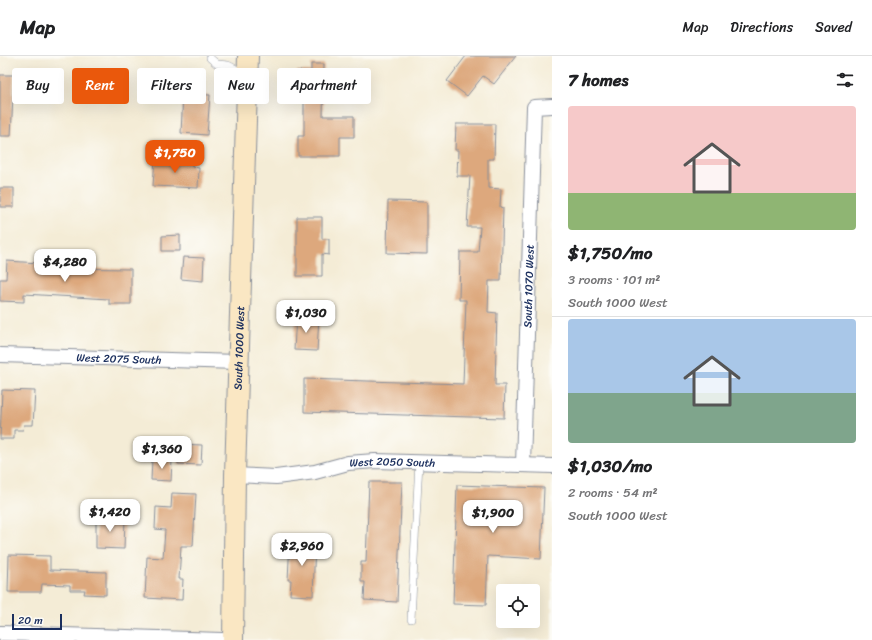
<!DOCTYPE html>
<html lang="en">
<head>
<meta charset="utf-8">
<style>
  :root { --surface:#fff; --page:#f2f2f2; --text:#202124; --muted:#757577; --line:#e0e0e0; --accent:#ea580c }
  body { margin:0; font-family:Sriracha,sans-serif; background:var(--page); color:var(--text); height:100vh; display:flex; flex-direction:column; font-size:15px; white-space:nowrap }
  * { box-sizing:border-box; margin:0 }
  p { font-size:13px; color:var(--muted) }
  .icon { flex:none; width:22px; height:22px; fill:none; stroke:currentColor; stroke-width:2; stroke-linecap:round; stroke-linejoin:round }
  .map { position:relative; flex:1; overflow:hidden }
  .details { display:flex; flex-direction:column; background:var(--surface); width:320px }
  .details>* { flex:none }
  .guide { position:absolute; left:12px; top:12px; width:380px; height:36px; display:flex; gap:8px }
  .tools { position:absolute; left:496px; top:528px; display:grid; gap:8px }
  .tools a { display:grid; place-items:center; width:44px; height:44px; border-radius:4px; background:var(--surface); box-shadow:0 4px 16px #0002; font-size:20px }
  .scale { position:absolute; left:12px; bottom:10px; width:50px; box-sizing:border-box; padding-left:4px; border:2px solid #1b2f5e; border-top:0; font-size:11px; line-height:14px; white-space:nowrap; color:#1b2f5e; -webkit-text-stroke:3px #fdfcf7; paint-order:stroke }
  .price { position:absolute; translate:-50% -34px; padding:0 9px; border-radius:8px; background:#fff; color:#222; font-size:13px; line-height:26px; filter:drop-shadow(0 1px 2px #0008) }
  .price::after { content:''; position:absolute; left:50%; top:24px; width:12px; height:9px; margin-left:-6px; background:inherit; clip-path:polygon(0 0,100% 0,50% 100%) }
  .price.on { background:var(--accent); color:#fff }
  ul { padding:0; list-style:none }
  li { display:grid; align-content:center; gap:8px; height:212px; padding:0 16px }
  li+li { border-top:1px solid var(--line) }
  li span { display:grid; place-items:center; height:124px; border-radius:4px; color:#555 }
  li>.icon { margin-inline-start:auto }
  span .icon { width:72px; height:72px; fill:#fffc; stroke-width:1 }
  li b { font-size:17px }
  h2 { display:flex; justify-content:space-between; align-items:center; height:48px; padding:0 16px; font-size:17px }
  .chip { padding:0 14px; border-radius:4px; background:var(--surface); box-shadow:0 4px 16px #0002; font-size:14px; line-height:36px }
  .chip.on { background:var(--accent); color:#fff }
  header { display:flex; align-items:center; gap:24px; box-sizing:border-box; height:56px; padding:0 20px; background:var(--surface); border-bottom:1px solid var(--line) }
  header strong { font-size:19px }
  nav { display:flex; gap:22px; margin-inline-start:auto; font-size:14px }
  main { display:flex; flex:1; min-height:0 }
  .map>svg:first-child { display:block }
</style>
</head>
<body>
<header>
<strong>Map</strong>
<nav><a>Map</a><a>Directions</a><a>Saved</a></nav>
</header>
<main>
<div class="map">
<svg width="552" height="584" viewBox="0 0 552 584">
  <rect width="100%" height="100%" fill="#fdfcf7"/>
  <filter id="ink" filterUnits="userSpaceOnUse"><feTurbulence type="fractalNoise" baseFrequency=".025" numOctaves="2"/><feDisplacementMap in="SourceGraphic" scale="8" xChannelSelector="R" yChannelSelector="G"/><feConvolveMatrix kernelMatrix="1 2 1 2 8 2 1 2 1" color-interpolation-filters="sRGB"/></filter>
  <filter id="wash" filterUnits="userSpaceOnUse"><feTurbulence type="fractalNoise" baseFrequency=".012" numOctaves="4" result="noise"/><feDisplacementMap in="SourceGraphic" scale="16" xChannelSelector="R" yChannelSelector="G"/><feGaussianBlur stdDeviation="0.9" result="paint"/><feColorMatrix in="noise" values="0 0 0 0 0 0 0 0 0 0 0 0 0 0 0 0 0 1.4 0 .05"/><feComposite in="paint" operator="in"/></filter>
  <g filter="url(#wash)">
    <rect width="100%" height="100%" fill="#f4ecd6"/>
    <g id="blocks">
      <path fill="#dda87d" d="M466,0H516L494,28L483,20L467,40L447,25Z
        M311,8H324L323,60H354V81H340V100H298V80H304V40H296L297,15H311Z
        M0,19H14L11,80H0Z
        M183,38L210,39L207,79L181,77Z
        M456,68H495L494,103H488V132L501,133L500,151L503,152L501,225H489L488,256L497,257L495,329H505L504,362L304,356V323L463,328L466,244H459L460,196H478L480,171H467L470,120H457L458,94H455Z
        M155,102L192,104V111L199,112L198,132L153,130Z
        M0,132H14V151H0Z
        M388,145L427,146V198L387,197Z
        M297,161H322V183H329V199L322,198V220H297Z
        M180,179V195H162V180Z
        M183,201L204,202L203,225L181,223Z
        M7,205L55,208V212L131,213V248H109V243L24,238V246L0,245V223H6Z
        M296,260L319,261L317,295L294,294Z
        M2,334L35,335L33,369H24L23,374H14V383H0Z
        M179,388L202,389L201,409L178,408Z
        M152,404L172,405L171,425L151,424Z
        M369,426H402L397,546L364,544L365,526H361V506H366Z
        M457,429L544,432L541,503L488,500L486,549L453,548Z
        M172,437L196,438L193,490H181L179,523H183L182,544L145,542L147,501L163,502L165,474L155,473L156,451L171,452Z
        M96,461L125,462L124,493L96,492Z
        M290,484L315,485L313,540L290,539L291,524H288Z
        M9,499L50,500V514L106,516V539L84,538L85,534H70V529L42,528L41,536H8Z"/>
    </g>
  </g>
  <g filter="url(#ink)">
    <use href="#blocks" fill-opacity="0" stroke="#888e9a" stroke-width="1"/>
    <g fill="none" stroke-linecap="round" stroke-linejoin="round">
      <defs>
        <path id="lane" d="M210,0V2L217,8L228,9L246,18
          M411,563L419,406"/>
        <g id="street">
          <path id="s1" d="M0,299L238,306"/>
          <path id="s2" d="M523,409L534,51L552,50"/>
          <path id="s3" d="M235,419L276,421L315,416L348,407L375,405L552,410"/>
          <path d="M0,577L222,584"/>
        </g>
        <g id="secondary">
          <path id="s4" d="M233,584L235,419L248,0"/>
        </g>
      </defs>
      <use href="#lane" stroke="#888e9a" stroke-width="8"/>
      <use href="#street" stroke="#888e9a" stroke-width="16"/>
      <use href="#secondary" stroke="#888e9a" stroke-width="22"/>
      <use href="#lane" stroke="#fff" stroke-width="7"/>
      <use href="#street" stroke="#fff" stroke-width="14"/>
      <use href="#secondary" stroke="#fae7c3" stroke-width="20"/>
    </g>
  </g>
  <g text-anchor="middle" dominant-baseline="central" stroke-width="4" stroke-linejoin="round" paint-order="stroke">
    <g font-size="11" fill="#1b2f5e" stroke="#fdfcf7">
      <text stroke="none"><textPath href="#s2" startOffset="179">South 1070 West</textPath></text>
      <text stroke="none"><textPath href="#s4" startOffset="292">South 1000 West</textPath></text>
      <text stroke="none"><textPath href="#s1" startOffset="119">West 2075 South</textPath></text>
      <text stroke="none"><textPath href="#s3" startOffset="159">West 2050 South</textPath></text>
    </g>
  </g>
</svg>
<div class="tools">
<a><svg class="icon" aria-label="locate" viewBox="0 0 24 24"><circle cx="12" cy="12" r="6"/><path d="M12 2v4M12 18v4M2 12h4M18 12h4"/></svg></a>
</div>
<div class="scale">20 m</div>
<b class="price on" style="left:175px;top:118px">$1,750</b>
<b class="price" style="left:65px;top:227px">$4,280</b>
<b class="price" style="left:306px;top:278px">$1,030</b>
<b class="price" style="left:162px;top:414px">$1,360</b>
<b class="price" style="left:110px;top:477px">$1,420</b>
<b class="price" style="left:493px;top:478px">$1,900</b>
<b class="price" style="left:302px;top:511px">$2,960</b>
<div class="guide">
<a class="chip">Buy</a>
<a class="chip on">Rent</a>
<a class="chip">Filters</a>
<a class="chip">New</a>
<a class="chip">Apartment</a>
</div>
</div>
<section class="details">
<h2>7 homes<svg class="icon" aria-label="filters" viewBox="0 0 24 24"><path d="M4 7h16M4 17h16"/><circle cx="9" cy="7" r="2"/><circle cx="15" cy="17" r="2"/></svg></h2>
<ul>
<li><span style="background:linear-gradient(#f6c9c9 70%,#8fb573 0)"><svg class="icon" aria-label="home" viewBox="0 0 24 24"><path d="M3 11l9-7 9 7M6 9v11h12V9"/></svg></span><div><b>$1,750/mo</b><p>3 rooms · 101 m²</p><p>South 1000 West</p></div></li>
<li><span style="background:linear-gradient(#a9c7e8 60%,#7fa58c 0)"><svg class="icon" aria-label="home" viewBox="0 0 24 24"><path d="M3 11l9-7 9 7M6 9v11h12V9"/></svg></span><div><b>$1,030/mo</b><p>2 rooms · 54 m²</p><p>South 1000 West</p></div></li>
</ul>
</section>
</main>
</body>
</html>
